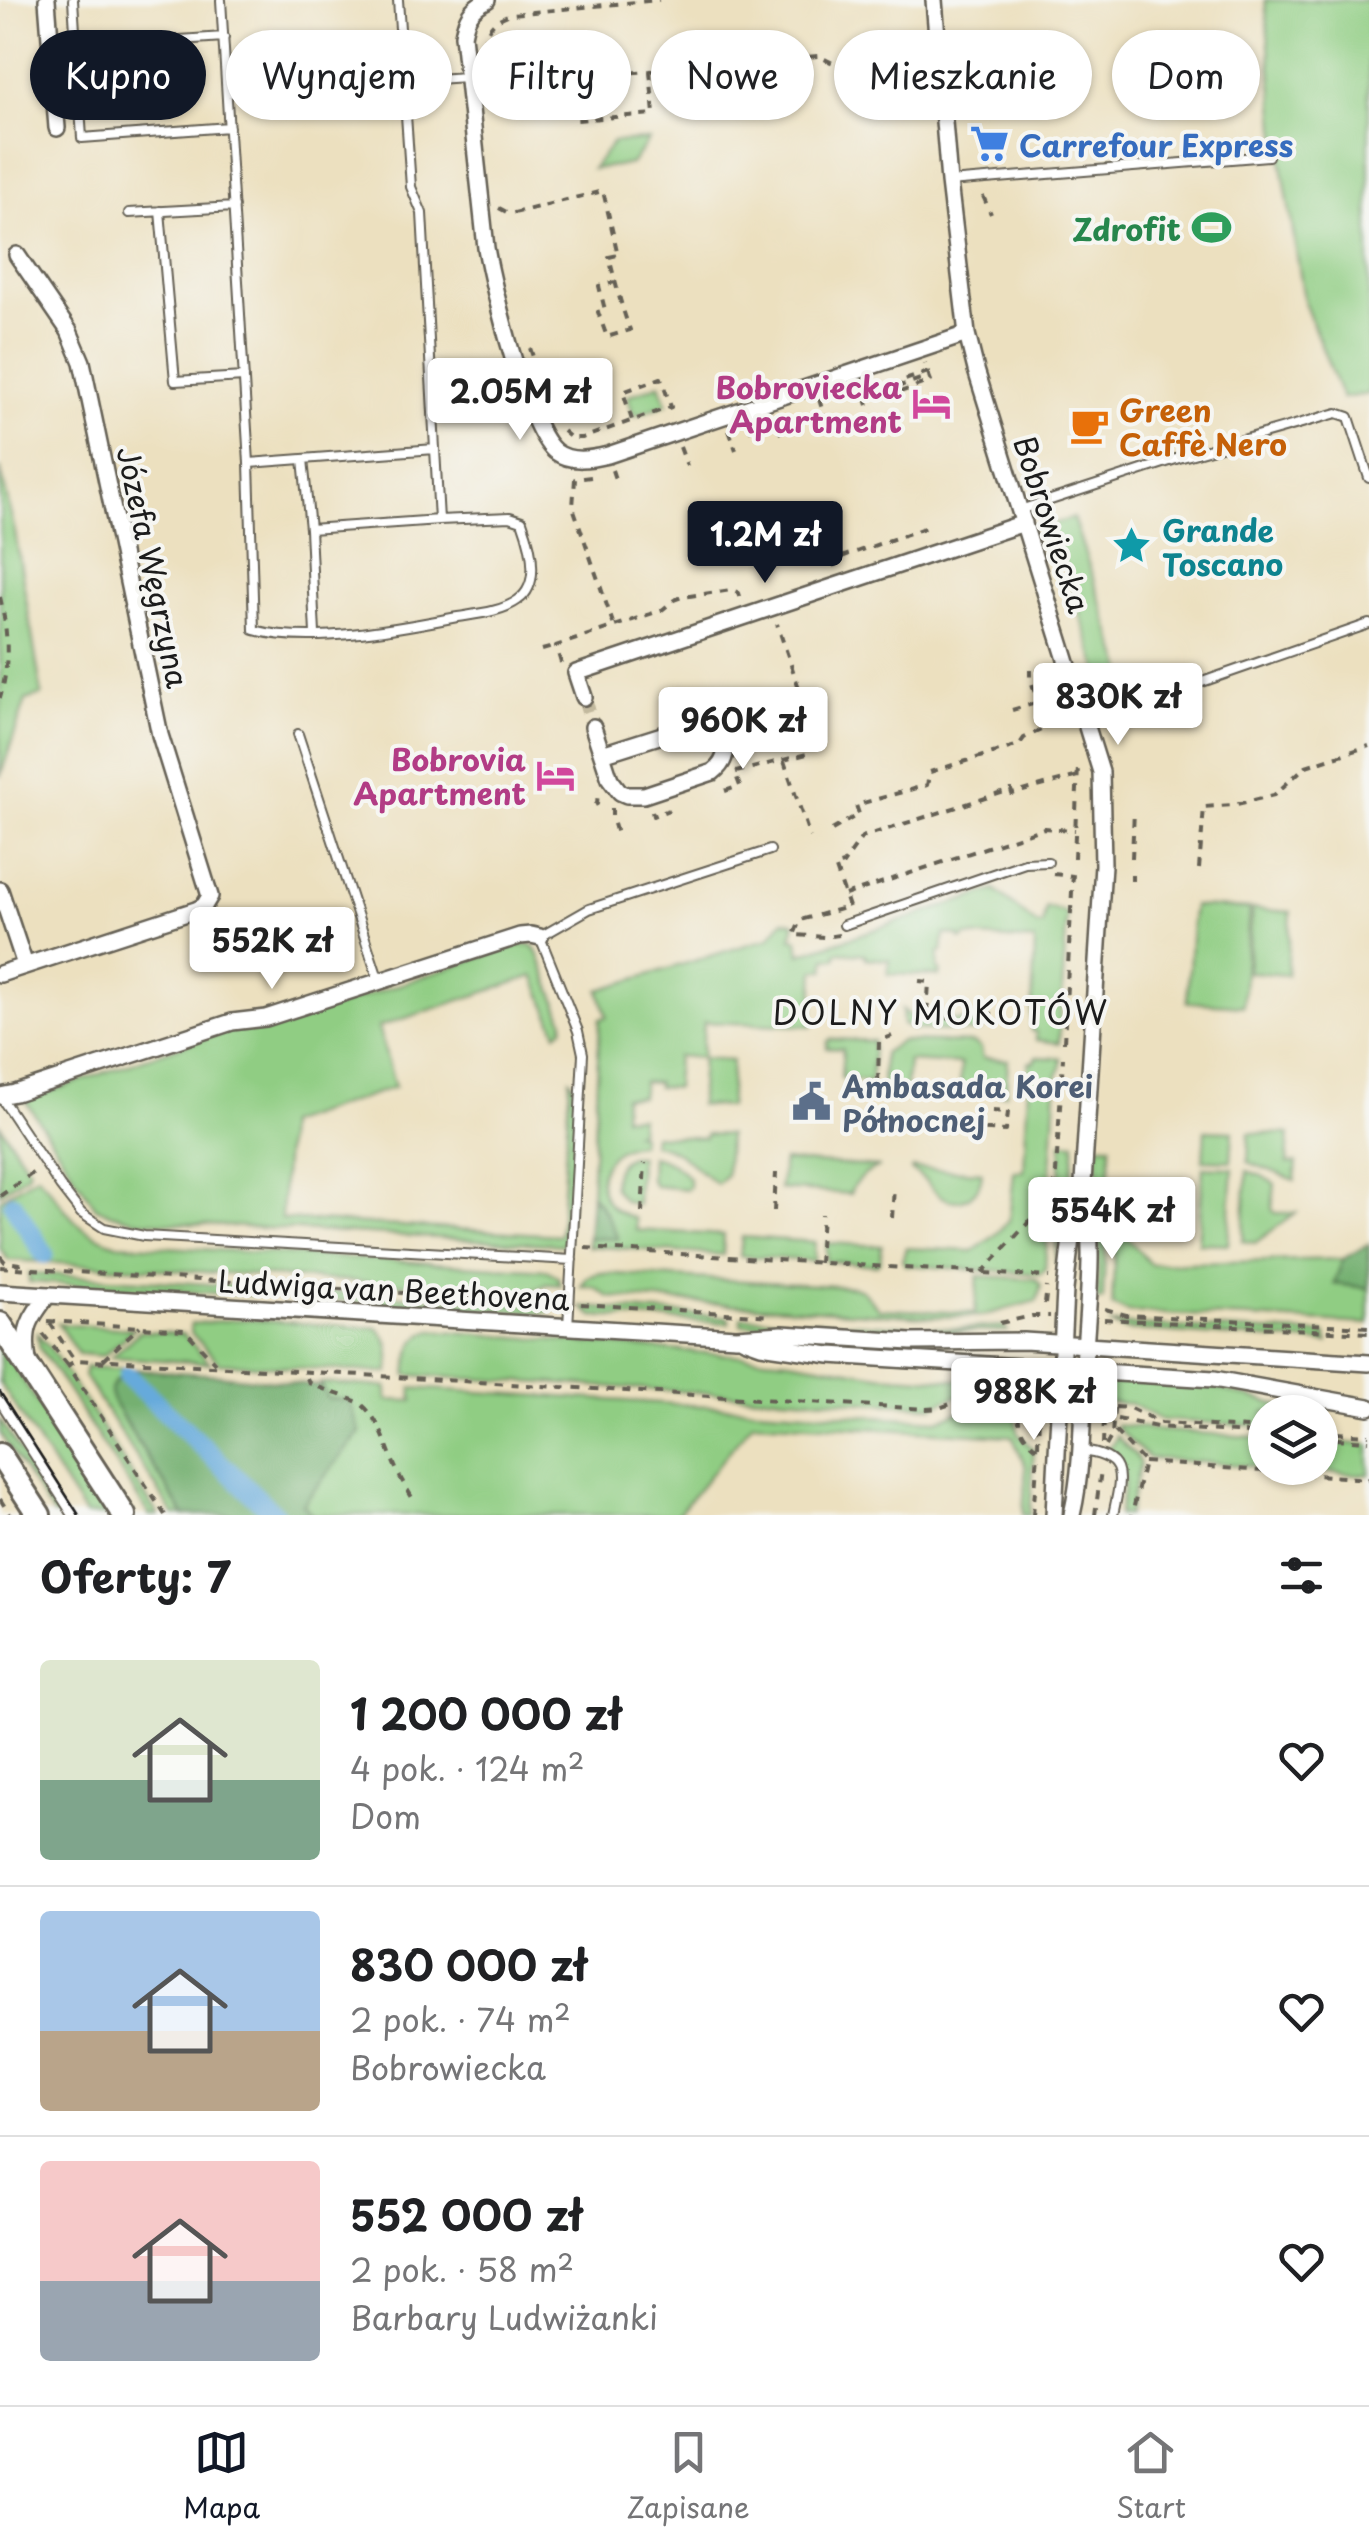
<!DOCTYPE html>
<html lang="pl">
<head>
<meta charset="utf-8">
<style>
  :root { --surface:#fff; --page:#f2f2f2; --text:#202124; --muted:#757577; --line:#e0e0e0; --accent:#111827 }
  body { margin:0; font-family:"Playpen Sans",sans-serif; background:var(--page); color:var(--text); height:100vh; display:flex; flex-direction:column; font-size:38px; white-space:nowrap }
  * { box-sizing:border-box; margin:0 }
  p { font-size:32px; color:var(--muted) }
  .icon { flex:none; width:55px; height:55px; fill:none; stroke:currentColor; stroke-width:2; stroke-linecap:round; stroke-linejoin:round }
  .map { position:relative; height:1515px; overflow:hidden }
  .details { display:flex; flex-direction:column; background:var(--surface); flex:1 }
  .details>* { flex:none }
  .banner { position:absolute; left:30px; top:30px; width:1310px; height:90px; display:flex; gap:20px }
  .fabs { position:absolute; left:1248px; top:1395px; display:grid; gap:20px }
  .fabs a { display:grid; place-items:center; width:90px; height:90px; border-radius:50%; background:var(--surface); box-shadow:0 2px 8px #0004; font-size:50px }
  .price { position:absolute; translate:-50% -85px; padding:0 22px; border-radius:10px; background:#fff; color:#222; font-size:32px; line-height:65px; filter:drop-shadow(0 2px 5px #0008) }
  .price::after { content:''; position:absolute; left:50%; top:60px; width:30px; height:22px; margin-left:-15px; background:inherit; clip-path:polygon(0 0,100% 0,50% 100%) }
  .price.on { background:var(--accent); color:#fff }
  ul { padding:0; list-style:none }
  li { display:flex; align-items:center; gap:30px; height:250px; padding:0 40px }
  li+li { border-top:2px solid var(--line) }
  li span { display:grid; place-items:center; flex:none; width:280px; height:200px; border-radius:10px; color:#555 }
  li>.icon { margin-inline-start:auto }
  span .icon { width:120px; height:120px; fill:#fffc; stroke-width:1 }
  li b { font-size:42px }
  h2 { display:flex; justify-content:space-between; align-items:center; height:120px; padding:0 40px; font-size:42px }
  .pill { padding:0 35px; border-radius:45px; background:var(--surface); box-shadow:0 2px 8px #0004; font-size:35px; line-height:90px }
  .pill.on { background:var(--accent); color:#fff }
  .tabs { display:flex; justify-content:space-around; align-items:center; height:140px; border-top:2px solid var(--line); background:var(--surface); font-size:28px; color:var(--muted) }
  .tabs a { display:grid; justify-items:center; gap:5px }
  .tabs .on { color:var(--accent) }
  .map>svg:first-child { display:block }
</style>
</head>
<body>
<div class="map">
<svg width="1369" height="1515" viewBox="0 0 1369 1515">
  <rect width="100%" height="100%" fill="#f6f6f2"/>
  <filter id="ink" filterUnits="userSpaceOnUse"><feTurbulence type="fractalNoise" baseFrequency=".01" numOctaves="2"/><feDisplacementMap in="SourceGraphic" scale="20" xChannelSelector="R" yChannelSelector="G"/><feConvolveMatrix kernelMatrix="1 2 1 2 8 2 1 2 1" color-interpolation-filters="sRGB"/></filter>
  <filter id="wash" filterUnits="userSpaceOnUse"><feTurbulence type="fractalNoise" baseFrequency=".0048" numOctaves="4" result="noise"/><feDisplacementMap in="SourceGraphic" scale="40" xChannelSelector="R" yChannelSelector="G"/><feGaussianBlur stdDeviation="2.25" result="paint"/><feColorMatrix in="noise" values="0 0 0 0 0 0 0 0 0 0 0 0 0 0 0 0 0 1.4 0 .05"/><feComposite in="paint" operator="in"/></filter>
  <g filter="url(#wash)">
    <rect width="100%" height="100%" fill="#ece0bf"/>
    <path fill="#90cd83" stroke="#567450" stroke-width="2.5" d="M1265,0H1369V394L1342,398L1305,305L1276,128Z
      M649,140L631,164L592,169L613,142Z
      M660,384L667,404L634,416L627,396Z
      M0,467L15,532L42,695L26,700L0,777Z
      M1073,518L1128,683L1105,690L1051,525Z
      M995,890L1037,925H1042L1046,907L1067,913L1059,1043L1036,1040V1032L1031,1031L1035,941L965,936L964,939H960L959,936L944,934L942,952H939L938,969L941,970L940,976L888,974L889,960L866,958L865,954L837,952L836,958H826L825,970H815L812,1026L704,1022L702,1058L732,1060L729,1107L699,1105L702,1058L677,1056L675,1088L657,1087V1083L643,1082L641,1097H624L623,1116L640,1117L639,1132L635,1133L641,1135L640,1144C606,1145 586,1182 613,1208C619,1213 628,1216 635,1219L636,1230L724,1235L723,1255L588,1246V1238L617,1239L600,1204L591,1195L600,1019L607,1016L599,990L769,938L784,920L795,923L791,938L798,939L800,954Z
      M1193,906L1249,909L1243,1006L1187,1002Z
      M1252,909L1291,912L1287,975L1248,972Z
      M517,945H533L538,953L564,1021L563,1028L557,1033L534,976L378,1027L395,1087L286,1124L281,1219L560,1235L570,1079L575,1085L577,1096L567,1236L563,1245L138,1221L112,1214L96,1208L25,1100L230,1029H258L288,1022Z
      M902,1009L914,1019L983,1022L984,1017H987C986,1025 985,1030 976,1032L912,1029L903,1025Z
      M831,1039L873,1041L871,1082L841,1078L843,1049L827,1048V1042Z
      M901,1041L974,1043L981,1048L983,1058L1008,1060L1006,1094L960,1091L961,1064L908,1061L905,1100L882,1099L883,1053Z
      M1036,1057L1061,1058V1068L1057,1075L1045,1270L1040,1274L905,1265L902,1260L906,1248L973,1251L993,1237L1009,1221L1014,1171H1024L1029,1062H1035Z
      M0,1125L29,1169L27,1174L0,1193Z
      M1205,1130L1233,1131L1231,1161L1203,1160Z
      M1249,1133L1289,1134L1287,1163H1297L1295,1180L1248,1162Z
      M706,1134L728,1135L726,1175L717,1184C695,1169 680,1147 652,1144L653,1135L705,1138Z
      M1062,1142L1075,1143L1072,1175L1055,1263Z
      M1098,1145H1111L1103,1299L1097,1301C1100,1249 1097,1197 1098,1145Z
      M630,1156H639L637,1205L624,1201L614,1188C612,1174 616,1161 630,1156Z
      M651,1156C667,1159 678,1166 689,1178V1187L686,1189L655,1186L650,1179Z
      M784,1161L880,1167C867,1171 854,1181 850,1194L779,1189Z
      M1203,1167L1233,1168L1228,1244L1198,1243Z
      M912,1168L982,1172C981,1193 963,1208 942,1197C931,1191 926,1177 911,1170Z
      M1247,1171L1260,1175L1275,1184L1272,1209L1275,1213H1296L1255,1243L1243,1241Z
      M37,1175C69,1207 67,1229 118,1244L547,1270L558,1277L561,1285L547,1284L530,1292L8,1260L0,1248V1199Z
      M1116,1225L1150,1264L1343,1259L1335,1284L1369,1288V1324L1127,1312L1112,1305Z
      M742,1237L815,1242L814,1261L740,1256Z
      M827,1243L882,1246L880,1261L877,1265L826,1261Z
      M29,1273L558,1306L547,1313L29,1282Z
      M599,1273L854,1287L862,1290L879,1309L975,1313L978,1276L1036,1279L1041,1286L1037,1301L981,1316L930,1317L609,1297L594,1287L581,1286L587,1277Z
      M582,1307L729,1317V1323L593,1316Z
      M741,1317L959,1329L1004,1326L1007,1331L893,1333L741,1324Z
      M240,1319L377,1328C392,1341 391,1354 389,1373L219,1363L191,1333V1324Z
      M58,1324L134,1329L103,1356L78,1354Z
      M1109,1324L1325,1334L1328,1343L1125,1330Z
      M432,1330L790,1360L879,1375L1003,1383V1395L966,1392L933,1406L407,1375C409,1354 410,1337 432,1330Z
      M140,1331L183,1334L210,1363L111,1357Z
      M37,1333L51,1349L158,1515H149L40,1348Z
      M0,1345L111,1515H85L0,1383Z
      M86,1367L130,1369L114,1383L110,1392L125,1423L184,1515H174L84,1376Z
      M1123,1381L1208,1386L1305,1412H1265V1426L1161,1420L1131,1404L1094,1401L1105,1386Z
      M320,1383L387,1387V1400L413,1401L412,1388L937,1420L965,1410L1015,1411L1018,1434L1034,1450L1030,1515H1023L1026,1467L1012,1436L753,1422L677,1515H313L302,1505L360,1432L328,1398Z
      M0,1420L61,1515H53L0,1433Z
      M1116,1425L1141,1427L1156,1430L1265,1438V1467L1148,1458L1116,1427Z
      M1116,1436L1136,1456L1140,1464L1128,1515H1118C1124,1490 1132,1466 1106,1450L1114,1442Z
      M1320,1441L1369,1445V1475L1275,1468H1320Z"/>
    <path fill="#74b071" stroke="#486646" stroke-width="2.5" d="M591,1195C604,1207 611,1222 618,1239L588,1238Z
      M1369,1244V1288L1334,1284L1343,1259Z
      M130,1369L219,1375L321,1386L328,1398L349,1400L360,1432L303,1504L313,1515H184L113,1402L110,1392L114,1383Z"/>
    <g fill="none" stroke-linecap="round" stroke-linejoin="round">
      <path stroke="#66aadb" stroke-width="20" d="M13,1204L44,1254
        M128,1376L275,1515"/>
    </g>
  </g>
  <g filter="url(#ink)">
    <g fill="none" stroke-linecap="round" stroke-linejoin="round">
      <path stroke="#c2b99e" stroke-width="15" stroke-dasharray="15 8" stroke-linecap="butt" d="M584,697L593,727"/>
      <defs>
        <path id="lane" d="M73,0L82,138L229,127
          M221,0L249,463L435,449L422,213L411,187L398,0
          M76,47L224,37
          M227,93L466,77
          M949,182L1268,156
          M160,211L175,381L244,377
          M129,213L234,207
          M303,459L310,529L315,634
          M249,463L254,630C310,645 395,629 452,618C474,614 500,613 518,600C542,584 530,543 522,521L510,517L439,520L435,449
          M1020,510L1179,458L1337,413L1349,417L1369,478
          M310,529L439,520
          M1087,722L1369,624
          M298,734L379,981
          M844,925L1025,863L1048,862
          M0,1096L60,1186L81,1213L104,1228L144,1236L572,1260
          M568,1327L583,1054L578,1031L540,937L589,909L770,850
          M0,1401L73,1515
          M1080,1451C1129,1456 1121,1477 1113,1515"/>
        <path id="street" d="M47,0L57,128
          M487,0C471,8 466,18 463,35L486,248C493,287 527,431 556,452C571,463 591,459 608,455L967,334
          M934,0L949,182L967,334L976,370L1101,772L1103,865L1083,1183L1073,1221L1065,1290L1054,1515
          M584,697L576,673L1024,523
          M593,727L610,779L620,792L627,795H644L713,772C735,755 725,730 700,723L602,754
          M0,890L25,965
          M0,974L196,910L204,906L210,896L160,735L82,362L69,331L17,255
          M0,1096L15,1093L232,1022L266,1018L520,936L531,935L540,937
          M0,1292L736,1337L782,1334L911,1342L1024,1341L1369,1363
          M744,1339L761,1345L830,1355L1214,1379L1369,1407
          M28,1361C23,1328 29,1320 48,1295
          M1072,1515C1083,1467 1082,1416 1084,1367C1087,1307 1096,1246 1084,1187"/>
        <path id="secondary" d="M0,1324L124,1515
          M0,1455L39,1515"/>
      </defs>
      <use href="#lane" stroke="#656155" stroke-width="12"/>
      <use href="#street" stroke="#656155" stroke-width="20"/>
      <use href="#secondary" stroke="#656155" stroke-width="28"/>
      <path stroke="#656155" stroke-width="4" stroke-dasharray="8 8" stroke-linecap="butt" d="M483,45C487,28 494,19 511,14L659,0
        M650,71L818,56L852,72L920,67
        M650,71L654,114L576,120L573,77Z
        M983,196L991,214
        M499,208L510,214L603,191L618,255L609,257C615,281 621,306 630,330L607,337L598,312L605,310L599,286L615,282
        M530,348L553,415
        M861,385L868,405
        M900,392L931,381L929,376L900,386L899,382L928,372L925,363
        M819,399L825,419
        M774,415L781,434
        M749,424L754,438
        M729,430L736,450
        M563,431L571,438H582L671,407L661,378L623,392L632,420
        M680,447L687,466
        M612,470L617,485
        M591,477L575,479L573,507L614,626
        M835,567L833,560L930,526
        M0,597C8,631 10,664 0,698
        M542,650L556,646
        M561,663L556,646L662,610L674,600L682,597L732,590L739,593L741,600
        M1091,692L1101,689
        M1012,710L1060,696
        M784,761L810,837
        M736,772L807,754L794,719L801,694L777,624
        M725,791L740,786L737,778L731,780
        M595,805L597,804L598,791
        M612,808V817L617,834
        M652,811L653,816L669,810
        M832,830L859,814L856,805L927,785L930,772L1019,745L1024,738L1041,730L1043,719L1030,677V670
        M1074,858L1078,766
        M1132,858L1134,810
        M1199,869L1204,807L1233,805L1274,795L1306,766L1369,746
        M1053,874L1073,876
        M1132,875V881
        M845,895L1044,828L1075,830
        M849,907L835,866L843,864L862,837L1011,790L1012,794L1078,776
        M839,935L825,937L794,935L800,920L848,907
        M919,981L929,982L927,1015L942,1018
        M943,1007L942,1018L979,1019V1013L993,1014
        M1064,1042L1073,873
        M878,1082L879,1041L892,1036
        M976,1110L1008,1112L1006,1131L975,1129Z
        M0,1196L37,1170
        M774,1211L776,1173
        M642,1212L645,1163
        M892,1218L894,1187
        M1052,1238L1063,1058
        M585,1248L1049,1277
        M0,1256L5,1262L20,1264V1267
        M819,1263L822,1214
        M0,1267L557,1303
        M982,1273L1027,1224L1055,1184
        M581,1304L771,1316
        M1045,1304L1047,1287
        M1105,1309L1126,1315L1369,1327
        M1104,1319L1369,1333
        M48,1321L185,1330L215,1363
        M50,1323L75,1361
        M1000,1323L1032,1316H1050
        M43,1334L68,1365
        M103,1360L140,1326
        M307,1378L309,1383C320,1389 355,1399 361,1404C382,1421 387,1450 398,1473C403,1483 409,1492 414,1501
        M1021,1383C1019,1414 1011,1428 1039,1450
        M1099,1406L1130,1408L1161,1423L1265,1429
        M1022,1408L1037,1412
        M1117,1419L1157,1427L1265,1434
        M1115,1431L1144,1462L1132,1515
        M1320,1432L1369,1435
        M1320,1438L1369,1441
        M1103,1444L1104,1418
        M1038,1446L1039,1412
        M1106,1446L1112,1435L1114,1408
        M1144,1462L1369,1479
        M0,1499L10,1515
        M165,1515L68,1365L78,1360L110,1362L112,1360L926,1409L939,1408L971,1397L1044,1403
        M1033,1515L1038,1453
        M1095,1515L1101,1470"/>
      <use href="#lane" stroke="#fff" stroke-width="8"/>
      <use href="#street" stroke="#fff" stroke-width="15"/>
      <use href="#secondary" stroke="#fff" stroke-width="22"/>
      <path stroke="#1c1c1c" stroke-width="2.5" d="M0,1392L79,1515"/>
    </g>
  </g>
  <defs>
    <symbol id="supermarket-bare" viewBox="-9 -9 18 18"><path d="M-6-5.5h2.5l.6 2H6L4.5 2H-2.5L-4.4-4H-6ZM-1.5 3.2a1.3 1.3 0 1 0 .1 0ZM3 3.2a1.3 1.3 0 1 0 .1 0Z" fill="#3f7fe0" stroke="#f6f6f2" stroke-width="2.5" paint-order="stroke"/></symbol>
    <symbol id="stadium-bare" viewBox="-9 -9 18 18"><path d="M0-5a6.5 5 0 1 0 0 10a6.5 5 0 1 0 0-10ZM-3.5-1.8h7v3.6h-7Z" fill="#2e9e5b" stroke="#f6f6f2" stroke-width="2.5" paint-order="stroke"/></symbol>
    <symbol id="hotel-bare" viewBox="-9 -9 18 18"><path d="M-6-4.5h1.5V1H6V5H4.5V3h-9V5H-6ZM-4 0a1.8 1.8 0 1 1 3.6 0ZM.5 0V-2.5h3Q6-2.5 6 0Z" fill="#d1479c" stroke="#f6f6f2" stroke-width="2.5" paint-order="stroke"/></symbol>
    <symbol id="cafe-bare" viewBox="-9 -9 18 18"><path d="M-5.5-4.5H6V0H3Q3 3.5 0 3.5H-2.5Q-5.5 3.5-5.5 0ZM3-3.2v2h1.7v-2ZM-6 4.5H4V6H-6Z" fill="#e8710a" stroke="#f6f6f2" stroke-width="2.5" paint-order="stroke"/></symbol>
    <symbol id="sight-bare" viewBox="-9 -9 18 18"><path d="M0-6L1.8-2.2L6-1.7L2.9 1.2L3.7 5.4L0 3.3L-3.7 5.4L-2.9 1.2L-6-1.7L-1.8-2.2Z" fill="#0f9aa8" stroke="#f6f6f2" stroke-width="2.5" paint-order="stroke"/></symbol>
    <symbol id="civic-bare" viewBox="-9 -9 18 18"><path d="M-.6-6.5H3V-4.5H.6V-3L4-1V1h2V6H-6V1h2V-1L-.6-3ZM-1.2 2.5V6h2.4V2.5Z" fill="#5c6f8a" stroke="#f6f6f2" stroke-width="2.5" paint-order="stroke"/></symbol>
  </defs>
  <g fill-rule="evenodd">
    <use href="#supermarket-bare" x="962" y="116" width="55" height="55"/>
    <use href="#stadium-bare" x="1184" y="200" width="55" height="55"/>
    <use href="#hotel-bare" x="904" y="376" width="55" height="55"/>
    <use href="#cafe-bare" x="1062" y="398" width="55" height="55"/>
    <use href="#sight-bare" x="1104" y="518" width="55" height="55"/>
    <use href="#hotel-bare" x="528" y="748" width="55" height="55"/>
    <use href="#civic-bare" x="784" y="1074" width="55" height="55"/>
  </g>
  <g text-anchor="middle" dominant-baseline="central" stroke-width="8" stroke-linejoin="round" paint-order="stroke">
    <g font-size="30" font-weight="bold" fill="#366cbe" stroke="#f6f6f2" text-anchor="start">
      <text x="1019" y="144">Carrefour Express</text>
    </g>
    <g font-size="30" font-weight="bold" fill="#27864d" stroke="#f6f6f2" text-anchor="end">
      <text x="1181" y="228">Zdrofit</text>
    </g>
    <g font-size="30" font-weight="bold" fill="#b23c85" stroke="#f6f6f2" text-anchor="end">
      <text x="902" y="386">Bobroviecka<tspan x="902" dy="34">Apartment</tspan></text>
      <text x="526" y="758">Bobrovia<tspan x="526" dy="34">Apartment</tspan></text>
    </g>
    <g font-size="30" font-weight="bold" fill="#c56008" stroke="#f6f6f2" text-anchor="start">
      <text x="1119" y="409">Green<tspan x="1119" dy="34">Caffè Nero</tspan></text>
    </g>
    <g font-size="30" fill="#1c1c1c" stroke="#f6f6f2">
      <text transform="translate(1053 524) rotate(72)">Bobrowiecka</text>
      <text transform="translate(154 567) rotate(78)">Józefa Węgrzyna</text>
      <text transform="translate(394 1289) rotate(3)">Ludwiga van Beethovena</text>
    </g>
    <g font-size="30" font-weight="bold" fill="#0d838f" stroke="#f6f6f2" text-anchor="start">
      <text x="1162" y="529">Grande<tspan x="1162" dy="34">Toscano</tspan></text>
    </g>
    <g font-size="30" font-weight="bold" fill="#4e5e75" stroke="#f6f6f2" text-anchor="start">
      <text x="842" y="1085">Ambasada Korei<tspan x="842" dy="34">Północnej</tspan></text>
    </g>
    <g font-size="32" letter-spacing="2.5" fill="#1c1c1c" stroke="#f6f6f2">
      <text x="941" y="1012">DOLNY MOKOTÓW</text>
    </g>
  </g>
</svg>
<div class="fabs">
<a><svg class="icon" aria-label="layers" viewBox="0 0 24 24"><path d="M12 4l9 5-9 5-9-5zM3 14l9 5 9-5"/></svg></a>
</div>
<b class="price" style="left:520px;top:443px">2.05M zł</b>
<b class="price on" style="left:765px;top:586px">1.2M zł</b>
<b class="price" style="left:1118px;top:748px">830K zł</b>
<b class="price" style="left:743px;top:772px">960K zł</b>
<b class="price" style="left:272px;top:992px">552K zł</b>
<b class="price" style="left:1112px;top:1262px">554K zł</b>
<b class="price" style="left:1034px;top:1443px">988K zł</b>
<div class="banner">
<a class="pill on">Kupno</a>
<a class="pill">Wynajem</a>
<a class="pill">Filtry</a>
<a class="pill">Nowe</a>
<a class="pill">Mieszkanie</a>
<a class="pill">Dom</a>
</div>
</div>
<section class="details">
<h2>Oferty: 7<svg class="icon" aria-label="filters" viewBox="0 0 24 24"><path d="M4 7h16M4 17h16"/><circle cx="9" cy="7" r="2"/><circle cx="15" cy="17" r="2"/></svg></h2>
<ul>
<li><span style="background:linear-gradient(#dfe7d0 60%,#7fa58c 0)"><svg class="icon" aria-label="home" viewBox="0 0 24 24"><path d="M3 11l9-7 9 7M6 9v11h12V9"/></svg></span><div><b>1 200 000 zł</b><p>4 pok. · 124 m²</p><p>Dom</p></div><svg class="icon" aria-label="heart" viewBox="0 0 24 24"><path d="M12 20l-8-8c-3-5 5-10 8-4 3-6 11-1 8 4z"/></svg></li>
<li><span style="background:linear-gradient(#a9c7e8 60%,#b9a48a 0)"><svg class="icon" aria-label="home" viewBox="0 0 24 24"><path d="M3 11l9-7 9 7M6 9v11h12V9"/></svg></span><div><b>830 000 zł</b><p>2 pok. · 74 m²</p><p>Bobrowiecka</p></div><svg class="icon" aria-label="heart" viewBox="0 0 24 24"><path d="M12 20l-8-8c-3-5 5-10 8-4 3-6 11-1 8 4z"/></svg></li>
<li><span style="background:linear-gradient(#f6c9c9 60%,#9aa5b1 0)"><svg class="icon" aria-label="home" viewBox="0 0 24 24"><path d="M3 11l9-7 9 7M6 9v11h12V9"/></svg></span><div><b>552 000 zł</b><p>2 pok. · 58 m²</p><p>Barbary Ludwiżanki</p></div><svg class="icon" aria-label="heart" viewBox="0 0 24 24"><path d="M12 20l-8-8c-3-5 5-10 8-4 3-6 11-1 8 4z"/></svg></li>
</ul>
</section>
<nav class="tabs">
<a class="on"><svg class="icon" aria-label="map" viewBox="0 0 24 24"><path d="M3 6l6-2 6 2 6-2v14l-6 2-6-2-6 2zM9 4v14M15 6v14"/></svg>Mapa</a>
<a><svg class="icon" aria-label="saved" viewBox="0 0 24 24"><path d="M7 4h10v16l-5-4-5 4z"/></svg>Zapisane</a>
<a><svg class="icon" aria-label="home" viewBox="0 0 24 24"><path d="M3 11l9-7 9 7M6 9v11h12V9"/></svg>Start</a>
</nav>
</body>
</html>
